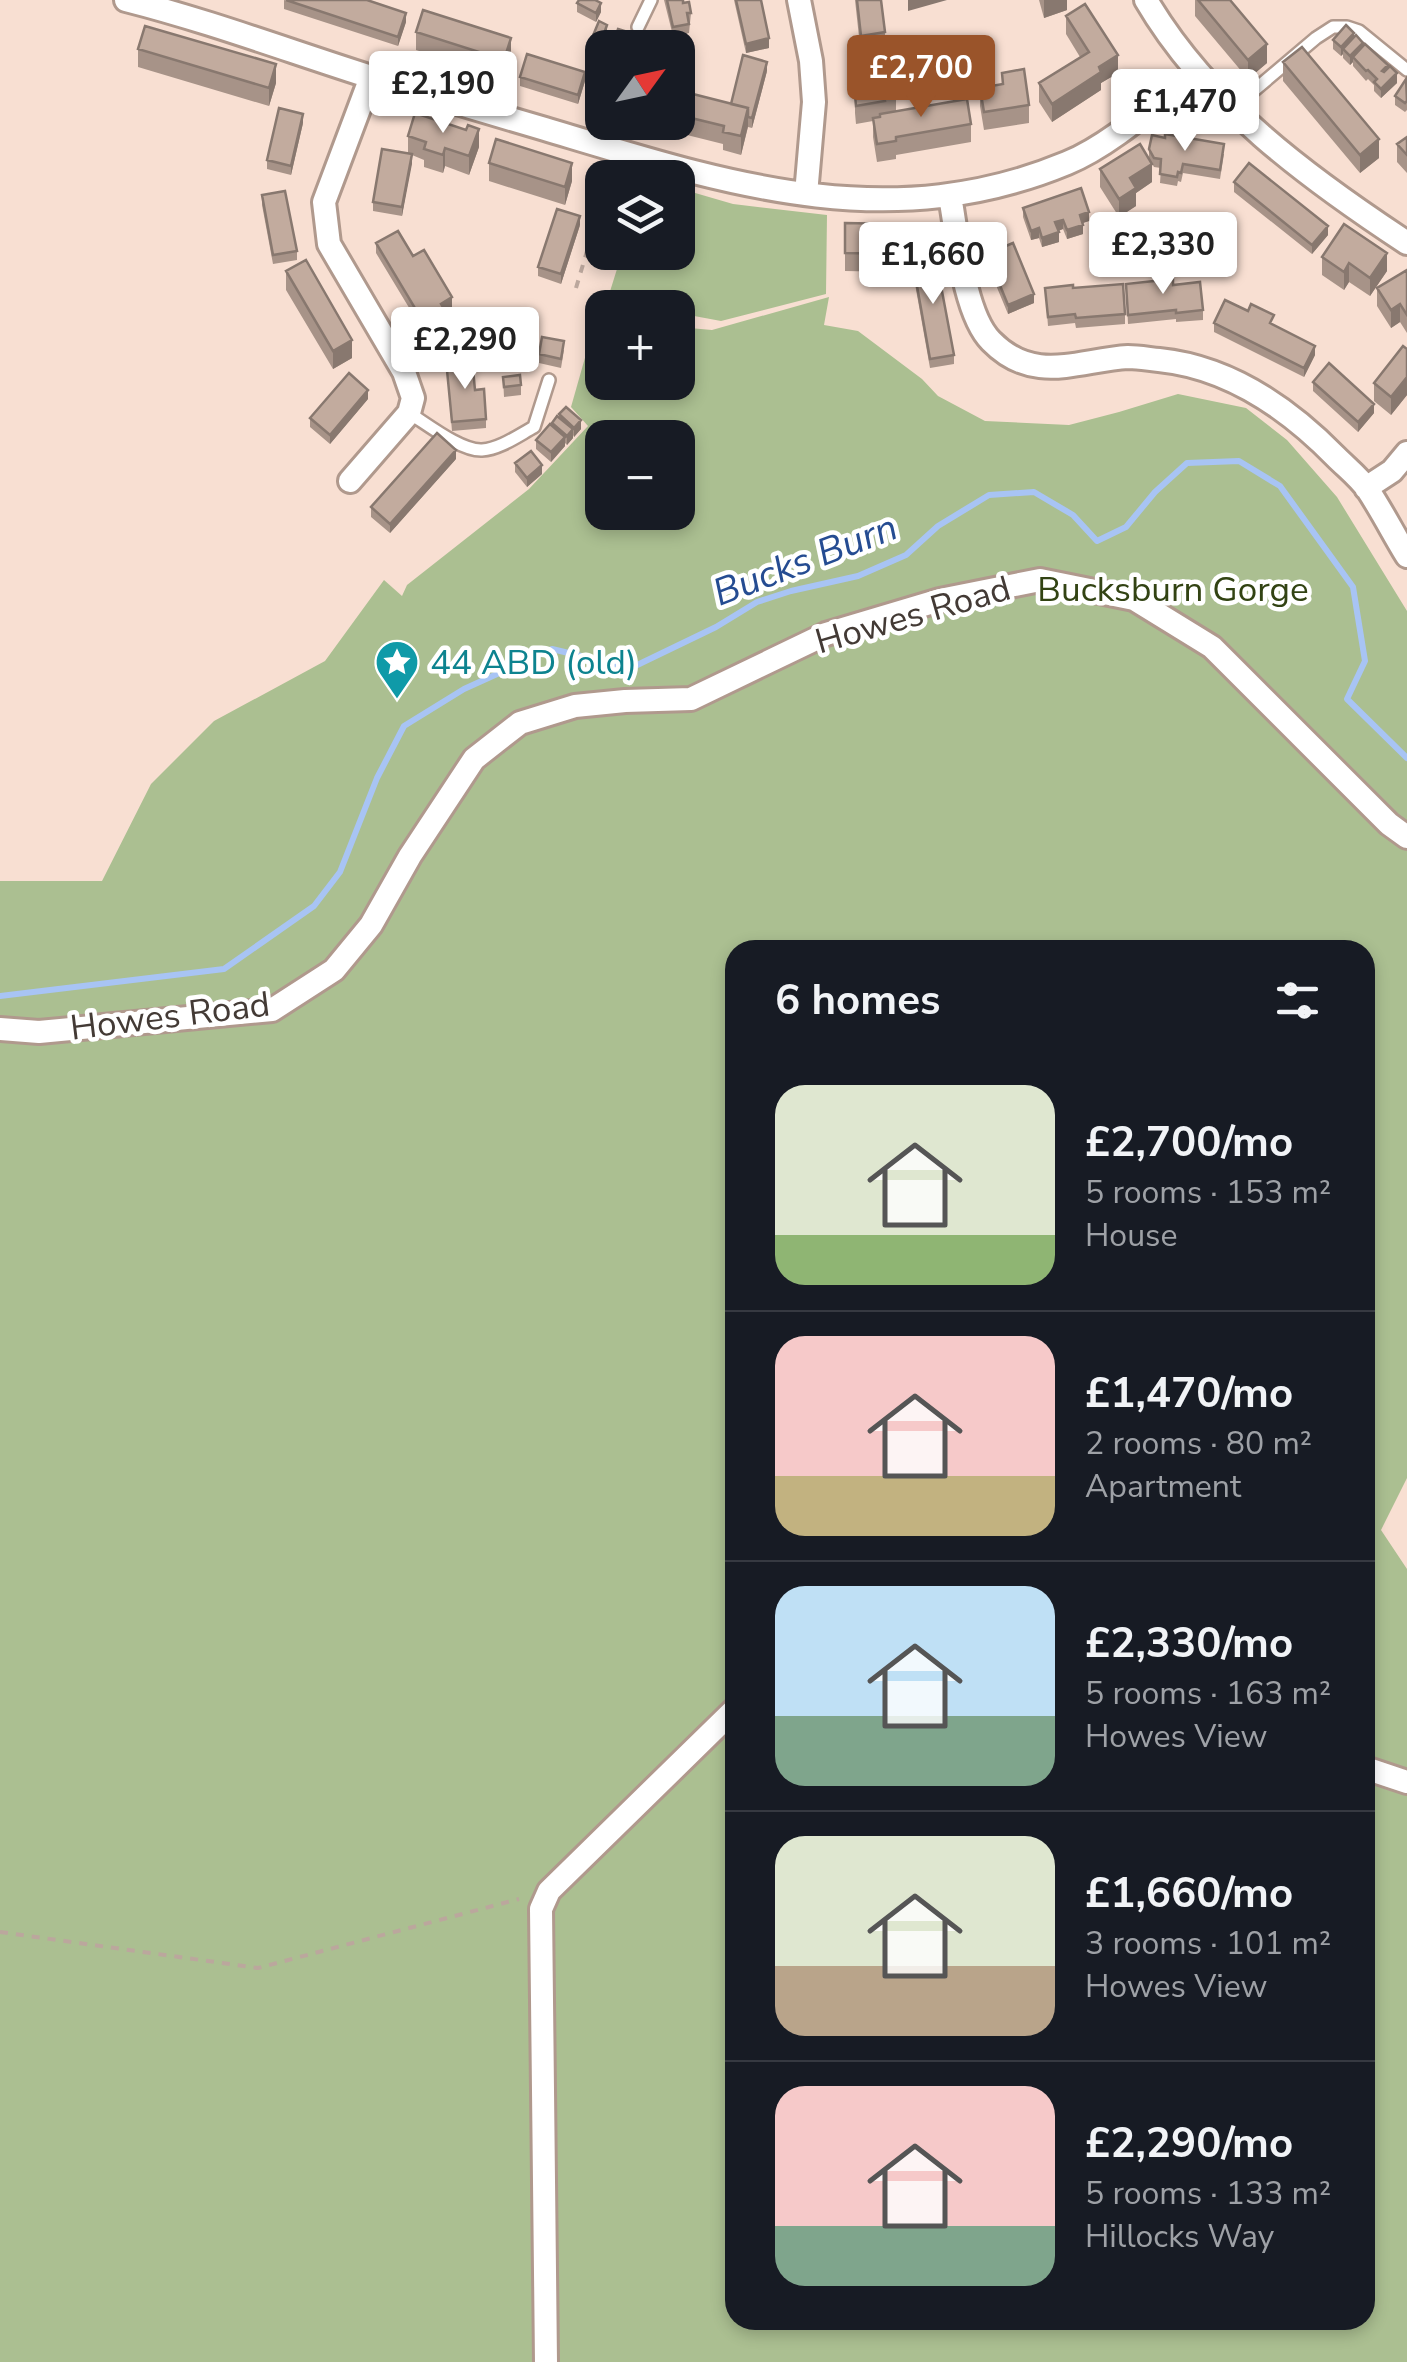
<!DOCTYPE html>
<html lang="en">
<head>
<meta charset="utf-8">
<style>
  :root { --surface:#171b24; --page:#242831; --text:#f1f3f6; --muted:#9ea1a6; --line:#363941; --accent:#9a542a }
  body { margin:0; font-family:"Nunito Sans",sans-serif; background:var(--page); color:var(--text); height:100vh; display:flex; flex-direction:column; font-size:38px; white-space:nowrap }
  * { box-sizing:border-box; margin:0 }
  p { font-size:32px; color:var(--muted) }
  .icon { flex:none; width:55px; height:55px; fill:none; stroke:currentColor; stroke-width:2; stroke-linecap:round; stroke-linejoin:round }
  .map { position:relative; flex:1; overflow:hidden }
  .drawer { position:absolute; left:725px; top:940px; width:650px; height:1390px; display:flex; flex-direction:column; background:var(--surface); border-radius:30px; box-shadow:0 5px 15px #0003 }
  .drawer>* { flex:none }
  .needle { width:65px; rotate:57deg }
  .buttons { position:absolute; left:585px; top:30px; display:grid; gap:20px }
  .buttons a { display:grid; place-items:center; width:110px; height:110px; border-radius:20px; background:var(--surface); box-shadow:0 5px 15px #0003; font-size:50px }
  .price { position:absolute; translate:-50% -85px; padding:0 22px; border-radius:10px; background:#fff; color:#222; font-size:32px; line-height:65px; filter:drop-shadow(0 2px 5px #0008) }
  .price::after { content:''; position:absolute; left:50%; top:60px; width:30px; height:22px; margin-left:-15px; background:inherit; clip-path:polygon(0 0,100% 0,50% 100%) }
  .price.active { background:var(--accent); color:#fff }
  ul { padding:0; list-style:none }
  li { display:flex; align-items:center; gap:30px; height:250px; padding:0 50px }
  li+li { border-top:2px solid var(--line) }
  li span { display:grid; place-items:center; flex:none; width:280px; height:200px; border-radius:30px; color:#555 }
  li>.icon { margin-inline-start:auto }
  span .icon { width:120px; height:120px; fill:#fffc; stroke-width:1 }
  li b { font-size:42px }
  h2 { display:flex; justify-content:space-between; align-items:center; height:120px; padding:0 50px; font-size:42px }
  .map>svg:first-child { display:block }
</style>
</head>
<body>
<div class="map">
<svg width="1407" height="2362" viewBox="0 0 1407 2362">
  <rect width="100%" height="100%" fill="#f8dfd2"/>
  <path fill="#abbf91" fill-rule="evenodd" d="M678,188L733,204L827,215L826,294L721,321L678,313V308L644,307L607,301L622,253L678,252Z
    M829,297L824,325L858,331L922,379L938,396L985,421L1069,425L1119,412L1178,394L1246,408L1287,440L1337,497L1407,611V1478L1381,1530L1407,1569V2362H0V881H102L151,784L214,721L325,661L384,580L402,596L407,585L529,489L588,426L571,407L596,319H602V382H678V327L712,330ZM602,438H678V512H602ZM735,950H1365V2320H735Z"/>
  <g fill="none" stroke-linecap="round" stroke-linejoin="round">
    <path stroke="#a8c4f4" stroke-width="6" d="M0,996L224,969L314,906L340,872L377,778L404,726L464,689L552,649L631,668L716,627L757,602L791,591L858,576L906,555L938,526L989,495L1034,492L1073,515L1097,541L1126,527L1155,492L1187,463L1239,461L1280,486L1353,587L1365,661L1347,699L1407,758"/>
    <defs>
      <path id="lane" d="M638,27L651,0
        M1232,109L1316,38L1333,27H1347L1359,31L1407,70
        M409,413C427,424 461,451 482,450C500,449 519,435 534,427L549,380"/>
      <path id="street" d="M126,0C209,21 289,51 371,77C429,95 487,112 545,129C722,182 886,238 1067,163C1111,145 1159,101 1197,72
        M799,0L811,61L814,102L806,194
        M1146,0C1207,104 1308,178 1407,243
        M950,196C957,235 964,314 991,341C1034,385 1078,360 1128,357C1138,357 1149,359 1159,360C1229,367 1288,408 1336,457C1347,468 1360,478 1368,490C1382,511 1394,535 1407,556
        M350,481L409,413L413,398L404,372L329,244L324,202L371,77
        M1366,488L1392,471L1407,453
        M0,1029L39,1032L272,1010L334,970L371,925L410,856L474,759L520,723L575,706L625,701L691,699L826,634L940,600L1040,580L1134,599L1212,647L1389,824L1407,837
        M1365,1768L1407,1782
        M546,2362L541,1909L549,1891L735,1709"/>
    </defs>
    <use href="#lane" stroke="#b0998d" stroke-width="16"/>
    <use href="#street" stroke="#b0998d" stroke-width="28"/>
    <path stroke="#bba79d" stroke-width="4" stroke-dasharray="8 8" stroke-linecap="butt" d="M576,288L602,201
      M0,1932L258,1968L519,1899"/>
    <use href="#lane" stroke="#fff" stroke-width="11"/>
    <use href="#street" stroke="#fff" stroke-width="22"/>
  </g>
  <path fill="#a79388" d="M284,0L406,22L398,46L284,9Z
    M664,0H683V3L691,13L689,33L673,36Z
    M734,0H761L769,48L746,53Z
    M855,0H881L885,32V51L878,52L896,94V111L971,124V142L896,155V159L877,162L873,137V121L856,124L855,113V95L856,94L852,66V48L860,46Z
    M1039,0H1067V10L1044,18Z
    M1195,0H1230L1267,63L1248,79L1195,16Z
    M577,3L601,12L596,22L577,12Z
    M1066,16L1118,73L1101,83V90L1052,122L1039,102V83L1080,57L1066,34Z
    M416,32L511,57L504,78L416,50Z
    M607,34L601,51L592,47V38Z
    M1354,37L1388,68L1397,83L1381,98L1374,91V85L1368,79L1366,81L1353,66V62L1350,65L1343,58V54L1341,56L1333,49V40Z
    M138,49L276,83L269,106L138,67Z
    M1283,62L1379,158L1360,173L1283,81Z
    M767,71L752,128L748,127L741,155L723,150V144L683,134V116L731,104Z
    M1002,73L1029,105V123L984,130L980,106V88L1002,84Z
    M520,77L585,81L578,104L520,86Z
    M1407,79V110L1405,112L1395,105V96Z
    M303,123L291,175L267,169V160Z
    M408,136L479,147L469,175L445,166L443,173L424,167V160L412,155L402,216L373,211V202L408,154Z
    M1407,137V173L1397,162V144Z
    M1149,149L1224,154L1220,179L1183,173L1181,182L1178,181L1177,186L1160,183L1161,168L1154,167L1149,158Z
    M489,163L572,181L565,205L489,181Z
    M1100,169L1152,182L1136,193V206L1119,217L1100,187Z
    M1234,182L1328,235L1312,254L1234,192Z
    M262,195L297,251V260L273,264L262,205Z
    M1023,208L1089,221L1082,223L1083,234L1067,239L1063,229L1058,231L1059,242L1042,247L1039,238L1031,240L1023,217Z
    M896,224V272L845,271V253Z
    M580,225L561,284L538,276V267Z
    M376,243L413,256L452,307L445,310L458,341L437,354L376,253Z
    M982,256L1034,303L1008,314L993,278L988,280L982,265Z
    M1322,257L1387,271L1370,296L1349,282L1344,290L1322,275Z
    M912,258L954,355V364L930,368L912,267Z
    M1407,270V333L1400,322L1391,328L1377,306V288Z
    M286,271L352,358L333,369L286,290Z
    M1126,284L1173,285L1203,310V320L1176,322V319L1128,324Z
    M1045,288H1073L1125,314V324L1076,328L1075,323L1048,326Z
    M1214,323L1274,325L1315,355L1304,377L1214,332Z
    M1407,349V395L1391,415L1374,401V383Z
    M564,350L561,368L539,363V354Z
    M446,360L475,390L486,419V428L452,431Z
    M503,377L521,385V395L504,397Z
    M1313,382L1374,413L1358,432L1313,391Z
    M368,399L330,444L310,427V418Z
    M559,414L581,429L574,437L573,435V438L567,445L565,443V446L551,462L536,449V440L552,426V423L559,417Z
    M456,459L390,533L371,517V507Z
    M515,463L542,474L527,487L515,472Z"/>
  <path fill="#88786f" d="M908,0H947L908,11Z
    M1044,0H1067V10L1044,18Z
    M601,3V12L596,22V13Z
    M406,13V22L398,46V37Z
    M607,25V34L601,51V42Z
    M1354,33V42L1343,49V54L1341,56V47Z
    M511,38V57L504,78V60Z
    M769,38V48L746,53V44Z
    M1363,43V52L1353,57V62L1350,65V56Z
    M1267,44V63L1248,79V60Z
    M1118,55V73L1101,83V90L1052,122V104L1099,67Z
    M767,62V71L752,128V118Z
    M276,64V83L269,106V88Z
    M585,72V81L578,104V95Z
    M1397,73V83L1381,98V89Z
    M748,108V126L741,155V136Z
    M303,114V123L291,175V166Z
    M479,129V147L469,175V156Z
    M1379,139V158L1360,173V155Z
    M445,148V166L443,173V155Z
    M412,154V164L402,216V207Z
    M572,163V181L565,205V187Z
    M1152,164V182L1136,193V206L1119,217V199L1130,178Z
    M1089,212V221L1080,224V215Z
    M580,216V225L561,284V274Z
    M1063,220V229L1055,232V222Z
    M1083,225V234L1067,239V230Z
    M1328,226V235L1312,254V245Z
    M1039,228V238L1031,240V231Z
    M1059,232V242L1042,247V238Z
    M1387,253V271L1370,296V278Z
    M1349,263V282L1344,290V272Z
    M993,268V278L988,280V271Z
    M1034,294V303L1008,314V305Z
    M452,297V307L441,313V304Z
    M1400,304V322L1391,328V310Z
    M458,332V341L437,354V345Z
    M352,340V358L333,369V351Z
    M1315,346V355L1304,377V368Z
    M1407,377V395L1391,415V397Z
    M368,390V399L330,444V435Z
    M1374,404V413L1358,432V422Z
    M581,420V429L574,437V428Z
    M573,429V438L567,445V436Z
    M565,437V446L551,462V452Z
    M456,450V459L390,533V524Z
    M542,465V474L527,487V478Z"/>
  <path fill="#c2ab9e" stroke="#88786f" stroke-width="2.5" d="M286,0H367L406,13L398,37Z
    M579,0H595L601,3L596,13L577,3Z
    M667,0H683V3L689,2L691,13H687L689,24L673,27Z
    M736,0H761L769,38L746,44Z
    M857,0H881L885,32L861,36Z
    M1198,0H1230L1267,44L1248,60Z
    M1085,4L1118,55L1099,67L1101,72L1052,104L1039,83L1089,52L1066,16Z
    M423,10L511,38L504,60L416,32Z
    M599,21L607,25L601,42L592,38Z
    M1346,25L1354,33L1341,47L1333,40Z
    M145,26L276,64L269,88L138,49Z
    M618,29L628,32L625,41L627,42L630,32L650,39L647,48H637L638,44L636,48H619L613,45Z
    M1356,35L1363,43L1350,56L1343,49Z
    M673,38L677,48H667L665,42Z
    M653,40L663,43L661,48H651Z
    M876,44L878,56L888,54L896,94L884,96L885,101L856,106L855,95L860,94L852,48Z
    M1365,44L1388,65L1382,71L1384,72L1390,66L1397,73L1381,89L1374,82L1377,79L1368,70L1366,71L1353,57Z
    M1302,47L1379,139L1360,155L1283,62Z
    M527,54L585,72L578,95L520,77Z
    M743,55L767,62L752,118L748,117V108L731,104Z
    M1024,69L1029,105L984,112L980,88L1003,84L1002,73Z
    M1406,79L1407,101L1405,103L1395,96Z
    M689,93L748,108L741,136L723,132L724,126L683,116Z
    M967,99L971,124L896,137V141L877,144L873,118L880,117V114Z
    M279,108L303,114L291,166L267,160Z
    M415,113L466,130L468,125L479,129L469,156L445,148L443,155L424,149L426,142L408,136Z
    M1165,134L1224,144L1220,170L1183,164L1181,173L1178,172L1177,177L1160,174L1161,159L1154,158L1149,149L1152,135L1165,138Z
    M1407,137V155L1397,144Z
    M496,139L572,163L565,187L489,163Z
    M1140,144L1152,164L1130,178L1136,188L1119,199L1100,169Z
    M382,149L412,154L402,207L373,202Z
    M1249,163L1328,226L1312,245L1234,182Z
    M1081,188L1089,212L1080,215L1083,225L1067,230L1063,220L1055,222L1059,232L1042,238L1039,228L1031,231L1023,208Z
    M285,191L297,251L273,255L262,195Z
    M557,209L580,216L561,274L538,267Z
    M845,223L896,224V254L845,253Z
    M1344,224L1387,253L1370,278L1349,263L1344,272L1322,257Z
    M398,231L413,256L424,250L452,297L441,304L458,332L437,345L376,243Z
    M1013,243L1034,294L1008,305L993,268L988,271L982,256Z
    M935,254L954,355L930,359L912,258Z
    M306,260L352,340L333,351L286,271Z
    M1407,270V315L1400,304L1391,310L1377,288Z
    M1173,279V285L1200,282L1203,310L1176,313V310L1128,315L1126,284Z
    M1123,284L1125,314L1076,318L1075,314L1048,317L1045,288L1073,285V288Z
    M1225,300L1248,311L1251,304L1274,315L1270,323L1315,346L1304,368L1214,323Z
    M542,337L564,341L561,359L539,354Z
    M1403,346L1407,349V377L1391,397L1374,383Z
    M472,358L475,390L484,389L486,419L452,422L446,360Z
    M1329,363L1374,404L1358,422L1313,382Z
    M349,373L368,390L330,435L310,418Z
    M520,375L521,385L504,387L503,377Z
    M566,407L581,420L574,428L559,414Z
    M557,416L573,429L567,436L552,423Z
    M550,424L565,437L551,452L536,440Z
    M437,433L456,450L390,524L371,507Z
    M531,451L542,465L527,478L515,463Z"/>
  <defs>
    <symbol id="sight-pin" viewBox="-11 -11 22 30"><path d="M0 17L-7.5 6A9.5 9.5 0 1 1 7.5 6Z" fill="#0f9aa8" stroke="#fff"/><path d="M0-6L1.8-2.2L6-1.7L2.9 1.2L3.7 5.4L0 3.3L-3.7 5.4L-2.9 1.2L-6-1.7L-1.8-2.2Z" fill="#fff"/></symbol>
  </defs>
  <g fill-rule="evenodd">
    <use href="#sight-pin" x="372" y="637" width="50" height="68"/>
  </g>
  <g text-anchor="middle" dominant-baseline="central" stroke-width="9" stroke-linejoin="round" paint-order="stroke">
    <g font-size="35" fill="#324313" stroke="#fff">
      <text x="1173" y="589">Bucksburn Gorge</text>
    </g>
    <g font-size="35" fill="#433a35" stroke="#fff">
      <text transform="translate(913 615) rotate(-16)">Howes Road</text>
      <text transform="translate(170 1016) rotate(-7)">Howes Road</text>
    </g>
    <g font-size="35" fill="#0d838f" stroke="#fff" text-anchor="start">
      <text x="430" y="662">44 ABD (old)</text>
    </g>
    <g font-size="38" font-style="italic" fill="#254c92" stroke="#fff">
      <text transform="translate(805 560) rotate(-21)">Bucks Burn</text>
    </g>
  </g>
</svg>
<div class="buttons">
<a><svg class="needle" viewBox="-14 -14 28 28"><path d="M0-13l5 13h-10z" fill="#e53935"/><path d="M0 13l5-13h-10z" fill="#9ea1a6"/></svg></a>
<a><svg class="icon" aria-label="layers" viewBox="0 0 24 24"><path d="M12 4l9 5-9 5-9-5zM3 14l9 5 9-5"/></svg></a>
<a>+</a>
<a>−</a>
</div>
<b class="price active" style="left:921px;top:120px">£2,700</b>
<b class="price" style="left:443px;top:136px">£2,190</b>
<b class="price" style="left:1185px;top:154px">£1,470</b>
<b class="price" style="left:1163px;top:297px">£2,330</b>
<b class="price" style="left:933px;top:307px">£1,660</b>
<b class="price" style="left:465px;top:392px">£2,290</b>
<section class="drawer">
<h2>6 homes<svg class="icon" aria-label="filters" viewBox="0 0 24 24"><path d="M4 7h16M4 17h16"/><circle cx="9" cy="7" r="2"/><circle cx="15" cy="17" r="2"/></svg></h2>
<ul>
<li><span style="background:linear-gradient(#dfe7d0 75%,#8fb573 0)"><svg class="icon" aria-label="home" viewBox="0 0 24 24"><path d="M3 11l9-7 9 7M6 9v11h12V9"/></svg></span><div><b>£2,700/mo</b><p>5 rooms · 153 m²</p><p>House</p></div></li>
<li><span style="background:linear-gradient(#f6c9c9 70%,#c2b280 0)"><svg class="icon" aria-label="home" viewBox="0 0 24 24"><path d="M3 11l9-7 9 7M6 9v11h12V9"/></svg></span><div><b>£1,470/mo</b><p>2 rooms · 80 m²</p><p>Apartment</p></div></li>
<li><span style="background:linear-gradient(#bfe0f5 65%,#7fa58c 0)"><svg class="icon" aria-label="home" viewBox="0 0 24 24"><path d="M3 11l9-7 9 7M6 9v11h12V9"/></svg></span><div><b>£2,330/mo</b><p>5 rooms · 163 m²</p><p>Howes View</p></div></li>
<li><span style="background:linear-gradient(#dfe7d0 65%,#b9a48a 0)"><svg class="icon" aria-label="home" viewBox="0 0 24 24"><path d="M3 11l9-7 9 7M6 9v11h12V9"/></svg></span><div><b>£1,660/mo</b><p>3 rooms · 101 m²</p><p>Howes View</p></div></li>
<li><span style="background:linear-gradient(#f6c9c9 70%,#7fa58c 0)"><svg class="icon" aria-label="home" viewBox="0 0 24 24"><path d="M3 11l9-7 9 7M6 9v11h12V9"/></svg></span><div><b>£2,290/mo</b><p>5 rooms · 133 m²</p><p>Hillocks Way</p></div></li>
</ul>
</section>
</div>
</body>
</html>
